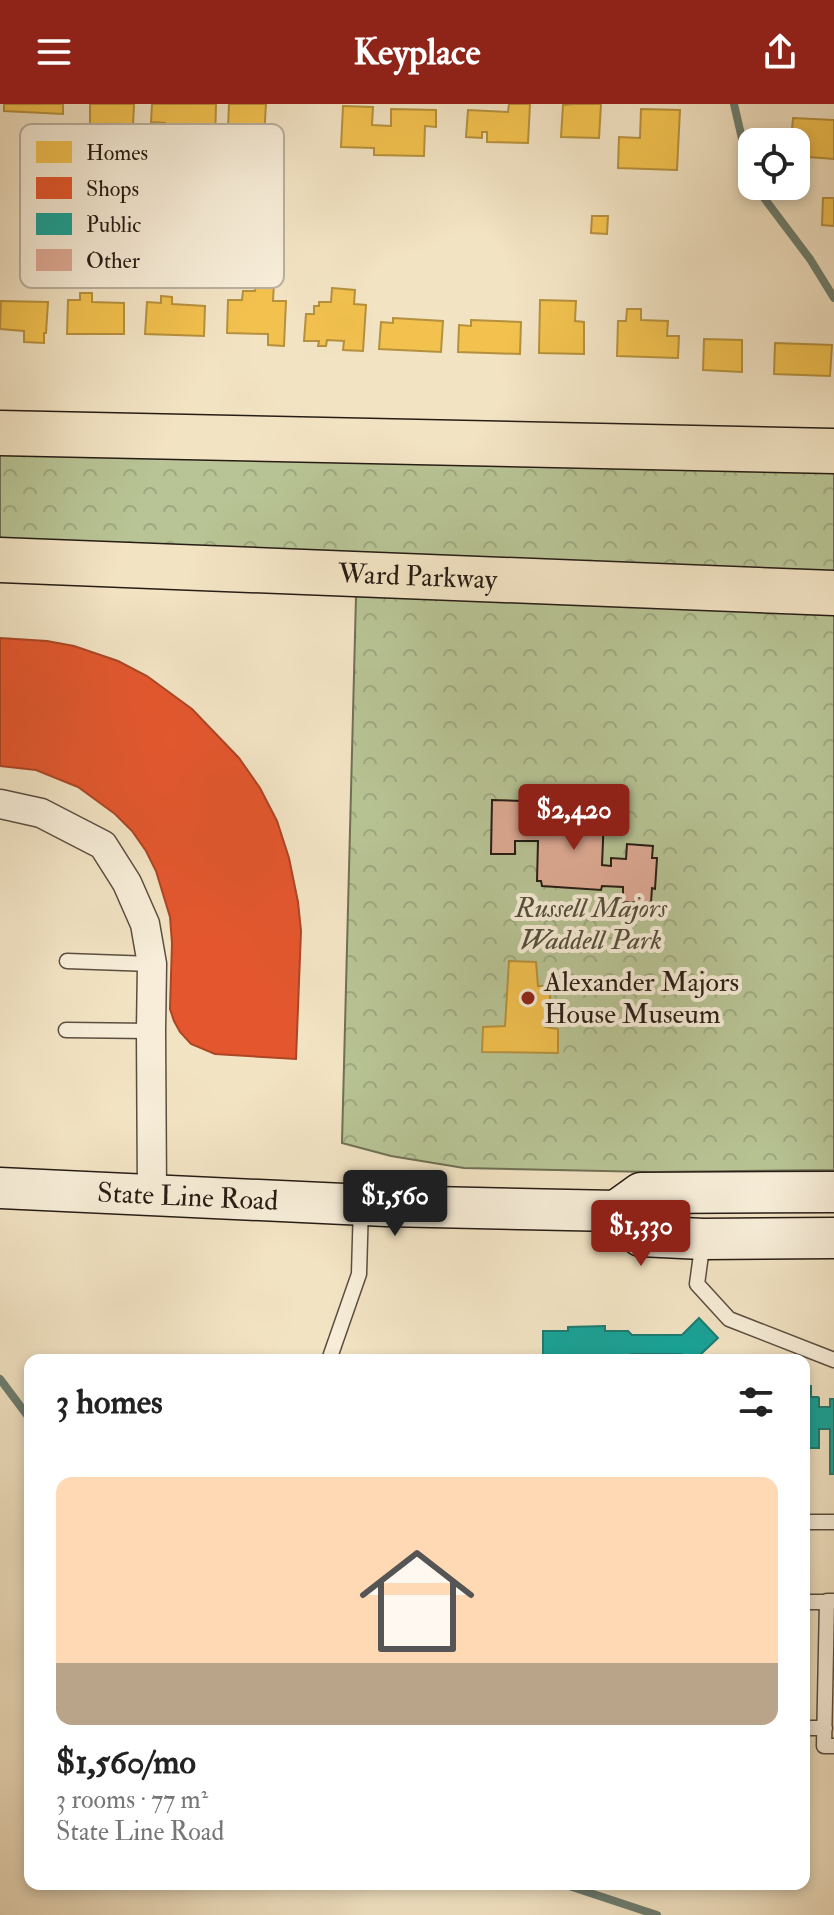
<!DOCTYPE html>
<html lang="en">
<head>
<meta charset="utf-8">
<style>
  :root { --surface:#fff; --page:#f6f6f6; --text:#222; --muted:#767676; --line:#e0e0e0; --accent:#8f2418 }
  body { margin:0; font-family:"IM FELL Double Pica",serif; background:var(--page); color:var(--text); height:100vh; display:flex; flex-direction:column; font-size:30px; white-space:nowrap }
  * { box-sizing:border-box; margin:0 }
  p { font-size:26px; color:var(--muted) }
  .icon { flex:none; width:44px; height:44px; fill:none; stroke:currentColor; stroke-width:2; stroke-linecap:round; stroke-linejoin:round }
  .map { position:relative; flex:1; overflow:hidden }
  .sheet { position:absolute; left:24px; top:1250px; width:786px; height:536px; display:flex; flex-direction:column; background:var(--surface); border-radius:16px; box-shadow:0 4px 12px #0003 }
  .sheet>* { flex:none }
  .buttons { position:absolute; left:738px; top:24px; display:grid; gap:16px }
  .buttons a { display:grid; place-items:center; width:72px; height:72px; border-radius:16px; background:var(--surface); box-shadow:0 4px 12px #0003; font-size:40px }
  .price { position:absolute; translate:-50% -68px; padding:0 18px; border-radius:8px; background:var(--accent); color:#fff; font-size:26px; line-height:52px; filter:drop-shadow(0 2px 4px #0008) }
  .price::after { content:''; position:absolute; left:50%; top:48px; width:24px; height:18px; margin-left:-12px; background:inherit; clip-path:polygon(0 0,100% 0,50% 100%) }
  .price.current { background:#222; color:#fff }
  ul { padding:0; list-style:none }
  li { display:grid; align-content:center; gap:16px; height:424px; padding:0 32px }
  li+li { border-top:2px solid var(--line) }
  li span { display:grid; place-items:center; height:248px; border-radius:16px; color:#555 }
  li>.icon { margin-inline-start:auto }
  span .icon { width:144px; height:144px; fill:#fffc; stroke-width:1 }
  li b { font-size:34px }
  h2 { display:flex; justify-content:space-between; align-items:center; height:96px; padding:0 32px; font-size:34px }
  header { display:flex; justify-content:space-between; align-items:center; height:104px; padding:0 32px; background:var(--accent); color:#fff; font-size:36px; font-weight:800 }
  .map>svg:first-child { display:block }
</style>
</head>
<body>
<header><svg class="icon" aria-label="menu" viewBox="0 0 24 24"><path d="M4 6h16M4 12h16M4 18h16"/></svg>Keyplace<svg class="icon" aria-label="share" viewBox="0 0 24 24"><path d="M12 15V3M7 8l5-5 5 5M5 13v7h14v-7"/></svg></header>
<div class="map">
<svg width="834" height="1811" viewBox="0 0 834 1811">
  <defs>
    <pattern id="park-crowns" width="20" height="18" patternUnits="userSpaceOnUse" patternTransform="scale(2)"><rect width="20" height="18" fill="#b8c495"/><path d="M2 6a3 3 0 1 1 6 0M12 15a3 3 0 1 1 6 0" fill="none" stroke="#9ea880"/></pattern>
  </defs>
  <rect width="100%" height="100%" fill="#f2e3c3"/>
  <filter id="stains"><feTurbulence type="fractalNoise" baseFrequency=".0025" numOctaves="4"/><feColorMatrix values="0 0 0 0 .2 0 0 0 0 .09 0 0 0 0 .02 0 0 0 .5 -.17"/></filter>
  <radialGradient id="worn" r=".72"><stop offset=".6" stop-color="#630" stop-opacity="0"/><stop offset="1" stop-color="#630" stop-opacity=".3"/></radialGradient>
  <path fill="url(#park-crowns)" stroke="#707055" stroke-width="2" d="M0,340L834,368V474L0,441Z
    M356,492L834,509V1066L651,1068L464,1064L391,1052L342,1039Z"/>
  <path fill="#f2c14e" stroke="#b5903d" stroke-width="2" d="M4,0H63V10L4,7Z
    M90,0H134L133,22L90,20Z
    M152,0H216L215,39L164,37L165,19L151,18Z
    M229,0H266L263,49L227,47Z
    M509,0H530L528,39L487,38V28H482V34L466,33L468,6L508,8Z
    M574,0H601L599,34L561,33L563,1Z
    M343,2L373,3L372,21L391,22V5L436,6V23L425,22L424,52L374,51V44L341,43Z
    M641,5L680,6L677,66L618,64L619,33L640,34Z
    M793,14L834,16V55L796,52V38H791Z
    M823,94H834V122L822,121Z
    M592,112H608L607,130L591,129Z
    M256,178L274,179L273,197H286L284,242L268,241V230L227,229L228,196H242L243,187H255Z
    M332,184L355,186L354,200L366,201L363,247L343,246L344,237L327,236L326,242H318L319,237H304L306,210H314V202H319V198H331Z
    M80,189H92V198L124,199V230H67L68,196H80Z
    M161,192L172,193V200L205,202L204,232L145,230L147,198L161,199Z
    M540,196L576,197L575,217L584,218V250L539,249Z
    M1,197L48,198L46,229H44V239L24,238V227L0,225Z
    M627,205H641V216L668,217L667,232H679L678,254L617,252L618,217H626Z
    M393,214L443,217L441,248L379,245L381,218L393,219Z
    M471,216L521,218L520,250L458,248L459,221L471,222Z
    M704,235L742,236V268L703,266Z
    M775,239L832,241L830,272L774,270Z
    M509,857L536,858L538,882H550V905H546L545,923L558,925V949L482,948L483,923L505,922Z"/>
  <path fill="#e4572e" stroke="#ab4626" stroke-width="2" d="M0,534L47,537L74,542L118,557L147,572L192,605L239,654L260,684L277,717L289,754L298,798L301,827L296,955L215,950L191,940L180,928L174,917L170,905L172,839L170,813L156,767L146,747L132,727L115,710L78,683L36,666L0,662Z"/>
  <path fill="#17a398" stroke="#1c7b71" stroke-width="2" d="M699,1214L718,1234L701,1250V1256H681V1250H631V1256H543V1227H568V1223L605,1222V1227H628L632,1231H682Z
    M804,1282H811V1293H818L819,1294V1303H830V1295H834V1370H830V1325H819V1344H805L804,1356Z"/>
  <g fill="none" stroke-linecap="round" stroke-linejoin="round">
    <path stroke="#6d7e71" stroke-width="8" d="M734,0L752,78
      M755,82L810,155L834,194
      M0,1275L30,1315
      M563,1780L657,1811"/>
  </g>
  <path fill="#dfaa95" stroke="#271d15" stroke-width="2" d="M492,696L521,697V714L568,716L569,710L604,713L602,761L611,762V754L626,755L627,740L653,742L652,754H657L655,785L652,784L651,799L623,798V783L602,782L601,786L542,782L541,777H537L538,737H515V750H491Z"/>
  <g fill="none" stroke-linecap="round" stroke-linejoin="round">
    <defs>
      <path id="service" d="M67,857L152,860
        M66,926L151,927
        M703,1136L697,1180L729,1215L834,1256
        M329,1256L359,1170L361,1101
        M804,1418H834
        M834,1497H827L824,1642H834
        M804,1498H827
        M804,1624H825"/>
      <path id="minor" d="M0,700L41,709L103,741L127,779L145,820L152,860L151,927L152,1091"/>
      <g id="secondary">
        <path id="s1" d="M0,1084L387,1102L616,1107L641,1089L834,1088"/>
        <path d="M616,1107L641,1132L703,1135L834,1134"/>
      </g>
      <g id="primary">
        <path d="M0,329L834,347"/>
        <path id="s2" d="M0,456L834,489"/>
      </g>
    </defs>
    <use href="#service" stroke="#5a4e40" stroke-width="17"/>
    <use href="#minor" stroke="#5a4e40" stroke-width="31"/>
    <use href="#secondary" stroke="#271d15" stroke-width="43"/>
    <use href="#primary" stroke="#271d15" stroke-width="47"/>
    <use href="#service" stroke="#f7edd8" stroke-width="14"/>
    <use href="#minor" stroke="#f7edd8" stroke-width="28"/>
    <use href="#secondary" stroke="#f7edd8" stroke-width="40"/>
    <use href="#primary" stroke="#f2e3c3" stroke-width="44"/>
  </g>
  <circle fill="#8f2418" stroke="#f7edd8" stroke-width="3" cx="528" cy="894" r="8"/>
  <g text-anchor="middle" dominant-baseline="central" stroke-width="8" stroke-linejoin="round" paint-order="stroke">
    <g font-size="28" fill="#271d15" stroke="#f7edd8">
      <text stroke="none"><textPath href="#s2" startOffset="418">Ward Parkway</textPath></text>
      <text stroke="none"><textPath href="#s1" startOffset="188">State Line Road</textPath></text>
    </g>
    <g font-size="28" font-style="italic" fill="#524f3b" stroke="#f7edd8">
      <text x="591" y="804">Russell Majors<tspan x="591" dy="32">Waddell Park</tspan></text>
    </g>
    <g font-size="28" fill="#271d15" stroke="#f7edd8" text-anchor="start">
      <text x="544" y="878">Alexander Majors<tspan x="544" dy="32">House Museum</tspan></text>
    </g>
  </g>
  <rect x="20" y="20" width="264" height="164" rx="12" fill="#f7edd8" stroke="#b9af9e" stroke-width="2"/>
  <rect x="36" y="37" width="36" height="22" fill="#f2c14e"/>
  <rect x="36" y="73" width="36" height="22" fill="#e4572e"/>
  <rect x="36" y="109" width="36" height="22" fill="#17a398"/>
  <rect x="36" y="145" width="36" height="22" fill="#dfaa95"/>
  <g font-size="22" fill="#271d15">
    <text x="86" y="56">Homes</text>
    <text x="86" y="92">Shops</text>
    <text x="86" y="128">Public</text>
    <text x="86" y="164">Other</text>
  </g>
  <rect width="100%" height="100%" filter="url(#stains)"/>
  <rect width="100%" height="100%" fill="url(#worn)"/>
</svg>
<div class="buttons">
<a><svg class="icon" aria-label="locate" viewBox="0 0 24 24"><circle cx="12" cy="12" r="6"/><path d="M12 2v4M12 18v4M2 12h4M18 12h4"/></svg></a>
</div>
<b class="price" style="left:574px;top:748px">$2,420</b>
<b class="price current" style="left:395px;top:1134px">$1,560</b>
<b class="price" style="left:641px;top:1164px">$1,330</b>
<section class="sheet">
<h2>3 homes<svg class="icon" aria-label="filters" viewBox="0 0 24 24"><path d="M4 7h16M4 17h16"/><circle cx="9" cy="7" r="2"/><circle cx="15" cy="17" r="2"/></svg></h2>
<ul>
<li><span style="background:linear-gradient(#ffd9b3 75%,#b9a48a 0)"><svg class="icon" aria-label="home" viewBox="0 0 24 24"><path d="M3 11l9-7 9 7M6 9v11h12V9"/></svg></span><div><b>$1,560/mo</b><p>3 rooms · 77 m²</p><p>State Line Road</p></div></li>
</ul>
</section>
</div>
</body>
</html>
